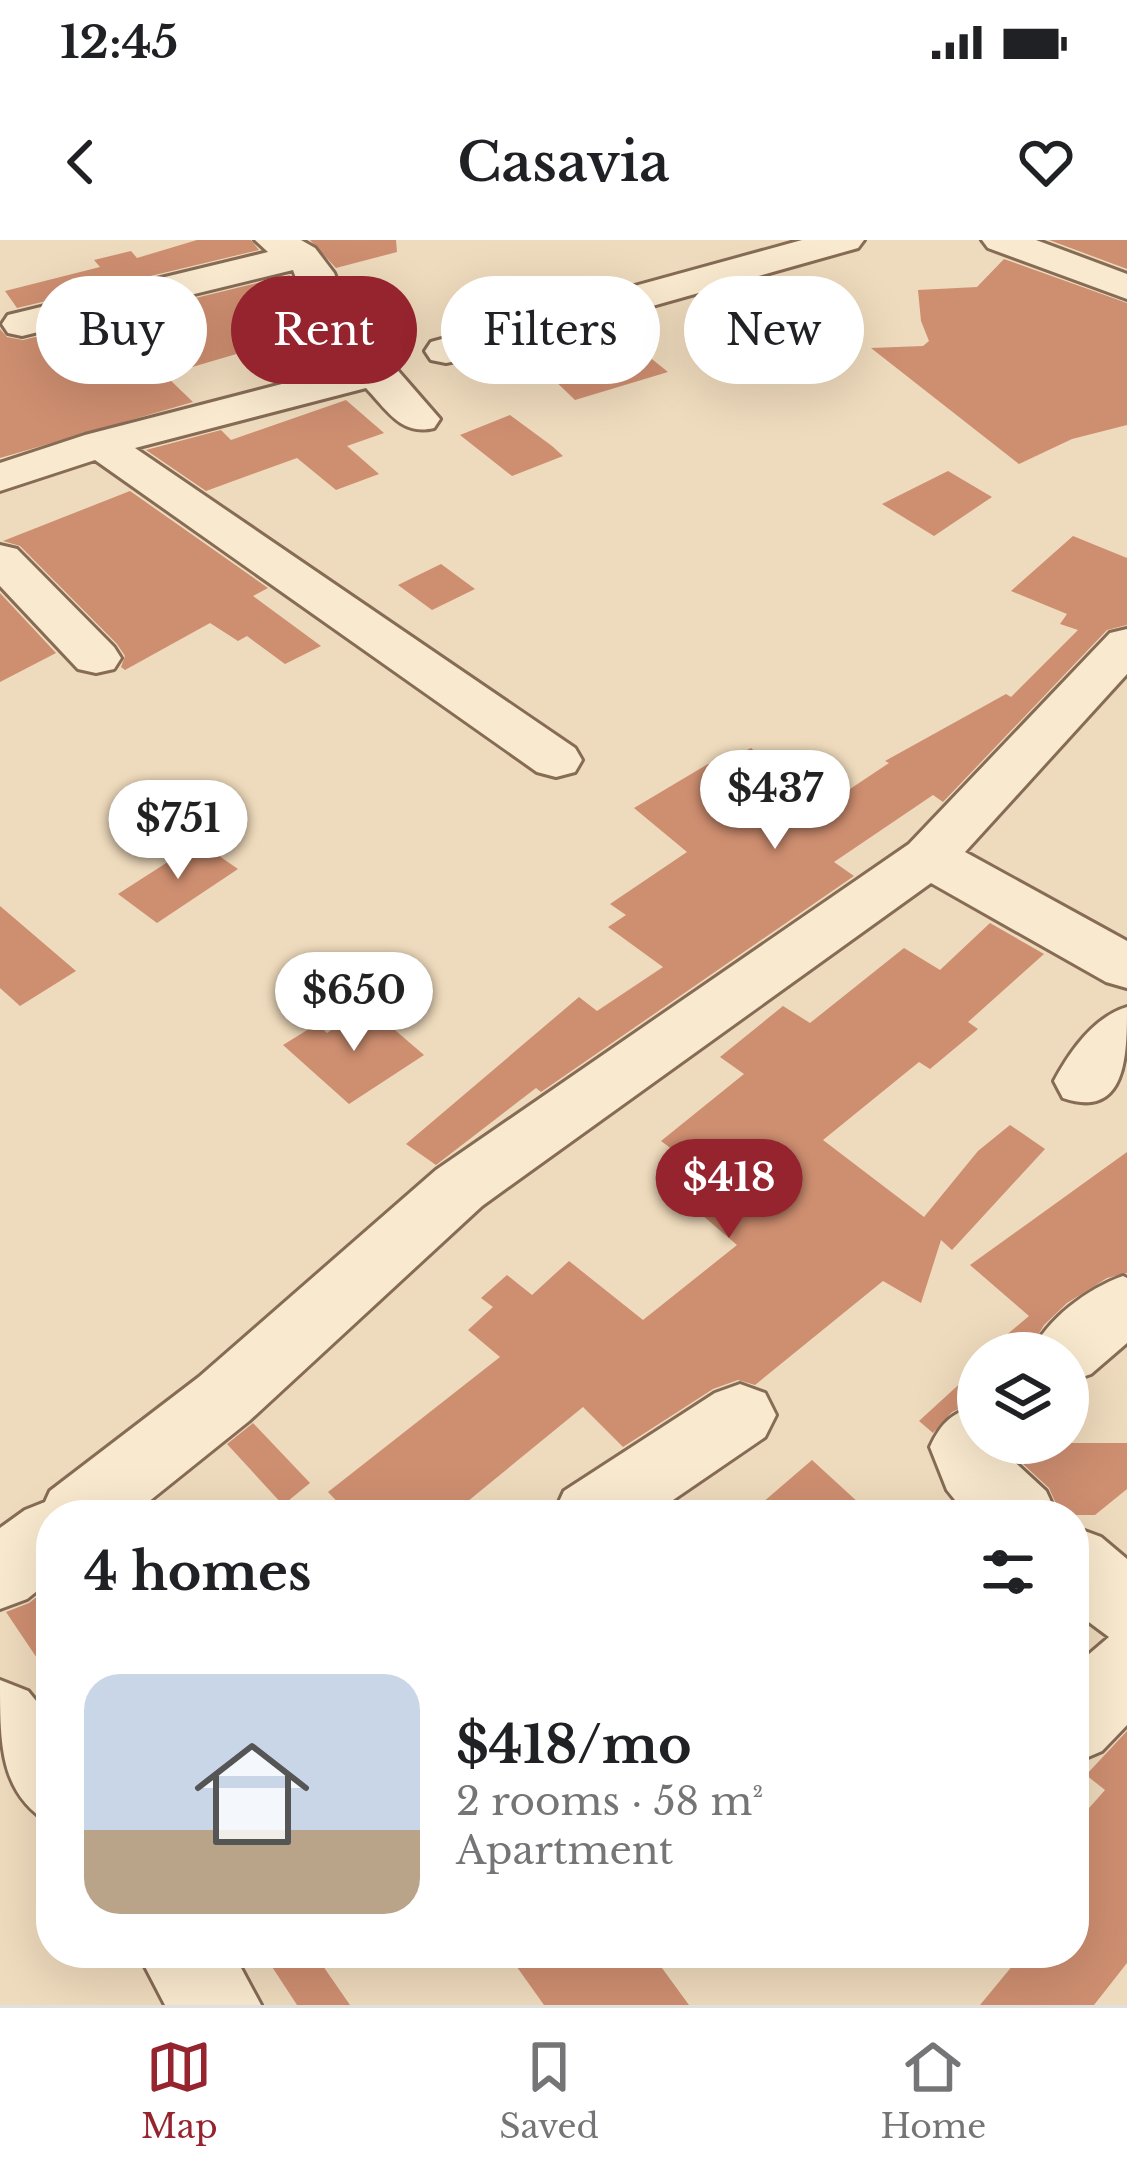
<!DOCTYPE html>
<html lang="en">
<head>
<meta charset="utf-8">
<style>
  :root { --surface:#fff; --page:#f6f6f6; --text:#202124; --muted:#757577; --line:#e0e0e0; --accent:#96242f }
  body { margin:0; font-family:"Libre Baskerville",serif; background:var(--page); color:var(--text); height:100vh; display:flex; flex-direction:column; font-size:45px; white-space:nowrap }
  * { box-sizing:border-box; margin:0 }
  p { font-size:39px; color:var(--muted) }
  .icon { flex:none; width:66px; height:66px; fill:none; stroke:currentColor; stroke-width:2; stroke-linecap:round; stroke-linejoin:round }
  .map { position:relative; flex:1; overflow:hidden }
  .side { position:absolute; left:36px; top:1260px; width:1053px; height:468px; display:flex; flex-direction:column; background:var(--surface); border-radius:48px; box-shadow:0 12px 48px #0002 }
  .side>* { flex:none }
  .hud { position:absolute; left:36px; top:36px; width:1056px; height:108px; display:flex; gap:24px }
  .controls { position:absolute; left:957px; top:1092px; display:grid; gap:24px }
  .controls a { display:grid; place-items:center; width:132px; height:132px; border-radius:50%; background:var(--surface); box-shadow:0 12px 48px #0002; font-size:60px }
  .price { position:absolute; translate:-50% -102px; padding:0 27px; border-radius:42px; background:#fff; color:#222; font-size:39px; line-height:78px; filter:drop-shadow(0 3px 6px #0008) }
  .price::after { content:''; position:absolute; left:50%; top:72px; width:36px; height:27px; margin-left:-18px; background:inherit; clip-path:polygon(0 0,100% 0,50% 100%) }
  .price.active { background:var(--accent); color:#fff }
  ul { padding:0; list-style:none }
  li { display:flex; align-items:center; gap:36px; height:300px; padding:0 48px }
  li+li { border-top:3px solid var(--line) }
  li span { display:grid; place-items:center; flex:none; width:336px; height:240px; border-radius:36px; color:#555 }
  li>.icon { margin-inline-start:auto }
  span .icon { width:144px; height:144px; fill:#fffc; stroke-width:1 }
  li b { font-size:51px }
  h2 { display:flex; justify-content:space-between; align-items:center; height:144px; padding:0 48px; font-size:51px }
  .tag { padding:0 42px; border-radius:54px; background:var(--surface); box-shadow:0 12px 48px #0002; font-size:42px; line-height:108px }
  .tag.active { background:var(--accent); color:#fff }
  .status { display:flex; justify-content:space-between; align-items:center; height:84px; padding:0 60px; background:var(--surface); direction:ltr }
  .status svg { height:33px; fill:currentColor }
  header { display:flex; justify-content:space-between; align-items:center; height:156px; padding:0 48px; background:var(--surface); font-size:54px; font-weight:600 }
  .dock { display:flex; justify-content:space-around; align-items:center; height:168px; border-top:3px solid var(--line); background:var(--surface); font-size:33px; color:var(--muted) }
  .dock a { display:grid; justify-items:center; gap:6px }
  .dock .active { color:var(--accent) }
  .map>svg:first-child { display:block }
</style>
</head>
<body>
<div class="status"><b>12:45</b><svg viewBox="0 0 49 12"><path d="M0 12V9h3v3zM5 12V6h3v6zM10 12V3h3v9zM15 12V0h3v12zM26 1h20v11H26zM47 4h2v5h-2z"/></svg></div>
<header><svg class="icon" aria-label="back" viewBox="0 0 24 24"><path d="M15 5l-7 7 7 7"/></svg>Casavia<svg class="icon" aria-label="heart" viewBox="0 0 24 24"><path d="M12 20l-8-8c-3-5 5-10 8-4 3-6 11-1 8 4z"/></svg></header>
<div class="map">
<svg width="1127" height="1765" viewBox="0 0 1127 1765">
  <rect width="100%" height="100%" fill="#eedabc"/>
  <path fill="#ce8e70" d="M197,0H251L259,10L17,68L5,51L100,27L94,20L131,11L137,18Z
    M310,0H396L397,12L336,28Z
    M1049,0H1127V29Z
    M1004,19L1127,63V185L1072,199L1019,224L871,108L923,106L929,101L921,81L918,50L977,47Z
    M290,35L292,39L284,42L330,107L298,116L284,100L165,135L193,162L0,218V89L7,97L23,100Z
    M607,83L668,132L575,160L521,108Z
    M346,160L384,193L347,206L379,234L336,250L297,218L206,251L146,210L221,190L231,200Z
    M510,175L552,206L563,216L512,236L460,195Z
    M948,231L992,257L934,296L882,264Z
    M130,251L268,348L253,356L321,406L285,424L247,396L238,401L210,383L125,430L121,427L125,416L117,404L20,306L3,301Z
    M1073,296L1127,318V385L1107,390L943,562L933,555L834,622L854,636L541,852L536,848L436,925L406,904L579,757L597,771L663,727L608,687L626,675L610,664L687,612L634,568L708,524L712,527L751,508L823,567L889,523L885,521L1006,454L1011,457L1078,390L1060,384L1067,374L1011,351Z
    M441,324L475,349L432,370L398,345Z
    M0,353L56,413L0,442Z
    M199,602L238,629L157,683L118,654Z
    M0,666L76,731L20,766L0,748Z
    M990,683L1044,714L968,782L978,789L930,829L919,822L823,900L924,977L978,911L1010,885L1045,909L952,1010L941,1000L921,1063L883,1041L755,1145L738,1140L713,1149L623,1207L583,1167L451,1275H350L328,1252L500,1117L468,1090L493,1067L481,1058L507,1035L532,1055L569,1021L643,1080L737,1005L674,951L701,931L661,901L744,834L720,817L783,766L810,783L904,708L940,730Z
    M367,766L424,815L349,864L283,805L317,784L327,793Z
    M1127,912V1033L1107,1038L1067,1063L1044,1085L1027,1113H985L1029,1076L970,1025Z
    M978,1127V1160L952,1172L933,1193L919,1181Z
    M253,1183L310,1243L283,1265L227,1204Z
    M1015,1203H1127V1249L1095,1275H1061L1049,1248L1011,1213Z
    M812,1220L872,1275H748Z
    M47,1349L51,1355V1439L6,1372L29,1363Z
    M1127,1491V1723L1094,1765H980L1023,1713H1074V1585L1105,1550L1086,1535Z
    M263,1713H314L350,1765H297Z
    M507,1713H651L689,1765H544Z"/>
  <g fill="none" stroke-linecap="round" stroke-linejoin="round">
    <defs>
      <path id="minor" d="M255,0H301L315,8L334,33L352,78L440,179L434,188C401,196 387,170 366,148L135,208L575,508L582,520L575,532L556,537L537,532L95,220L0,251V223L85,195L351,126L311,77L293,30L22,96L8,93L2,84L8,75L268,12Z
        M802,0H864L858,8L461,120L446,123L431,120L425,111L431,102Z
        M982,0H1036L1127,34V59L988,8Z
        M0,305L17,309L114,407L121,418L114,429L96,433L78,429L0,346Z
        M1127,389V434L965,612L1127,701V748L1106,742L931,643L482,966L249,1181L132,1275H51V1340L27,1359L0,1369V1288L25,1270L45,1262L50,1251L199,1137L436,930L909,604L1110,393Z
        M1127,767C1127,814 1127,880 1063,858L1054,841C1070,811 1094,777 1127,767Z
        M1123,1036L1127,1038V1103L1091,1134L1068,1142V1113H1031C1048,1078 1087,1049 1123,1036Z
        M740,1144L765,1153L776,1175L765,1197L651,1275H553L564,1251L715,1153Z
        M978,1164V1203H1011L1006,1214L1046,1251L1057,1275H967L947,1250L930,1207C942,1181 952,1174 978,1164Z
        M1074,1287L1101,1297L1127,1319V1485L1102,1511L1074,1523V1427L1109,1397L1074,1371Z
        M0,1440L28,1451L51,1479V1584C0,1554 0,1506 0,1440Z
        M138,1713H233L261,1765H165Z"/>
    </defs>
    <use href="#minor" stroke="#866b55" stroke-width="6"/>
    <use href="#minor" fill="#f9e9ce" fill-rule="evenodd"/>
  </g>
</svg>
<div class="controls">
<a><svg class="icon" aria-label="layers" viewBox="0 0 24 24"><path d="M12 4l9 5-9 5-9-5zM3 14l9 5 9-5"/></svg></a>
</div>
<b class="price" style="left:775px;top:612px">$437</b>
<b class="price" style="left:178px;top:642px">$751</b>
<b class="price" style="left:354px;top:814px">$650</b>
<b class="price active" style="left:729px;top:1001px">$418</b>
<div class="hud">
<a class="tag">Buy</a>
<a class="tag active">Rent</a>
<a class="tag">Filters</a>
<a class="tag">New</a>
</div>
<section class="side">
<h2>4 homes<svg class="icon" aria-label="filters" viewBox="0 0 24 24"><path d="M4 7h16M4 17h16"/><circle cx="9" cy="7" r="2"/><circle cx="15" cy="17" r="2"/></svg></h2>
<ul>
<li><span style="background:linear-gradient(#c9d6e8 65%,#b9a48a 0)"><svg class="icon" aria-label="home" viewBox="0 0 24 24"><path d="M3 11l9-7 9 7M6 9v11h12V9"/></svg></span><div><b>$418/mo</b><p>2 rooms · 58 m²</p><p>Apartment</p></div></li>
</ul>
</section>
</div>
<nav class="dock">
<a class="active"><svg class="icon" aria-label="map" viewBox="0 0 24 24"><path d="M3 6l6-2 6 2 6-2v14l-6 2-6-2-6 2zM9 4v14M15 6v14"/></svg>Map</a>
<a><svg class="icon" aria-label="saved" viewBox="0 0 24 24"><path d="M7 4h10v16l-5-4-5 4z"/></svg>Saved</a>
<a><svg class="icon" aria-label="home" viewBox="0 0 24 24"><path d="M3 11l9-7 9 7M6 9v11h12V9"/></svg>Home</a>
</nav>
</body>
</html>
